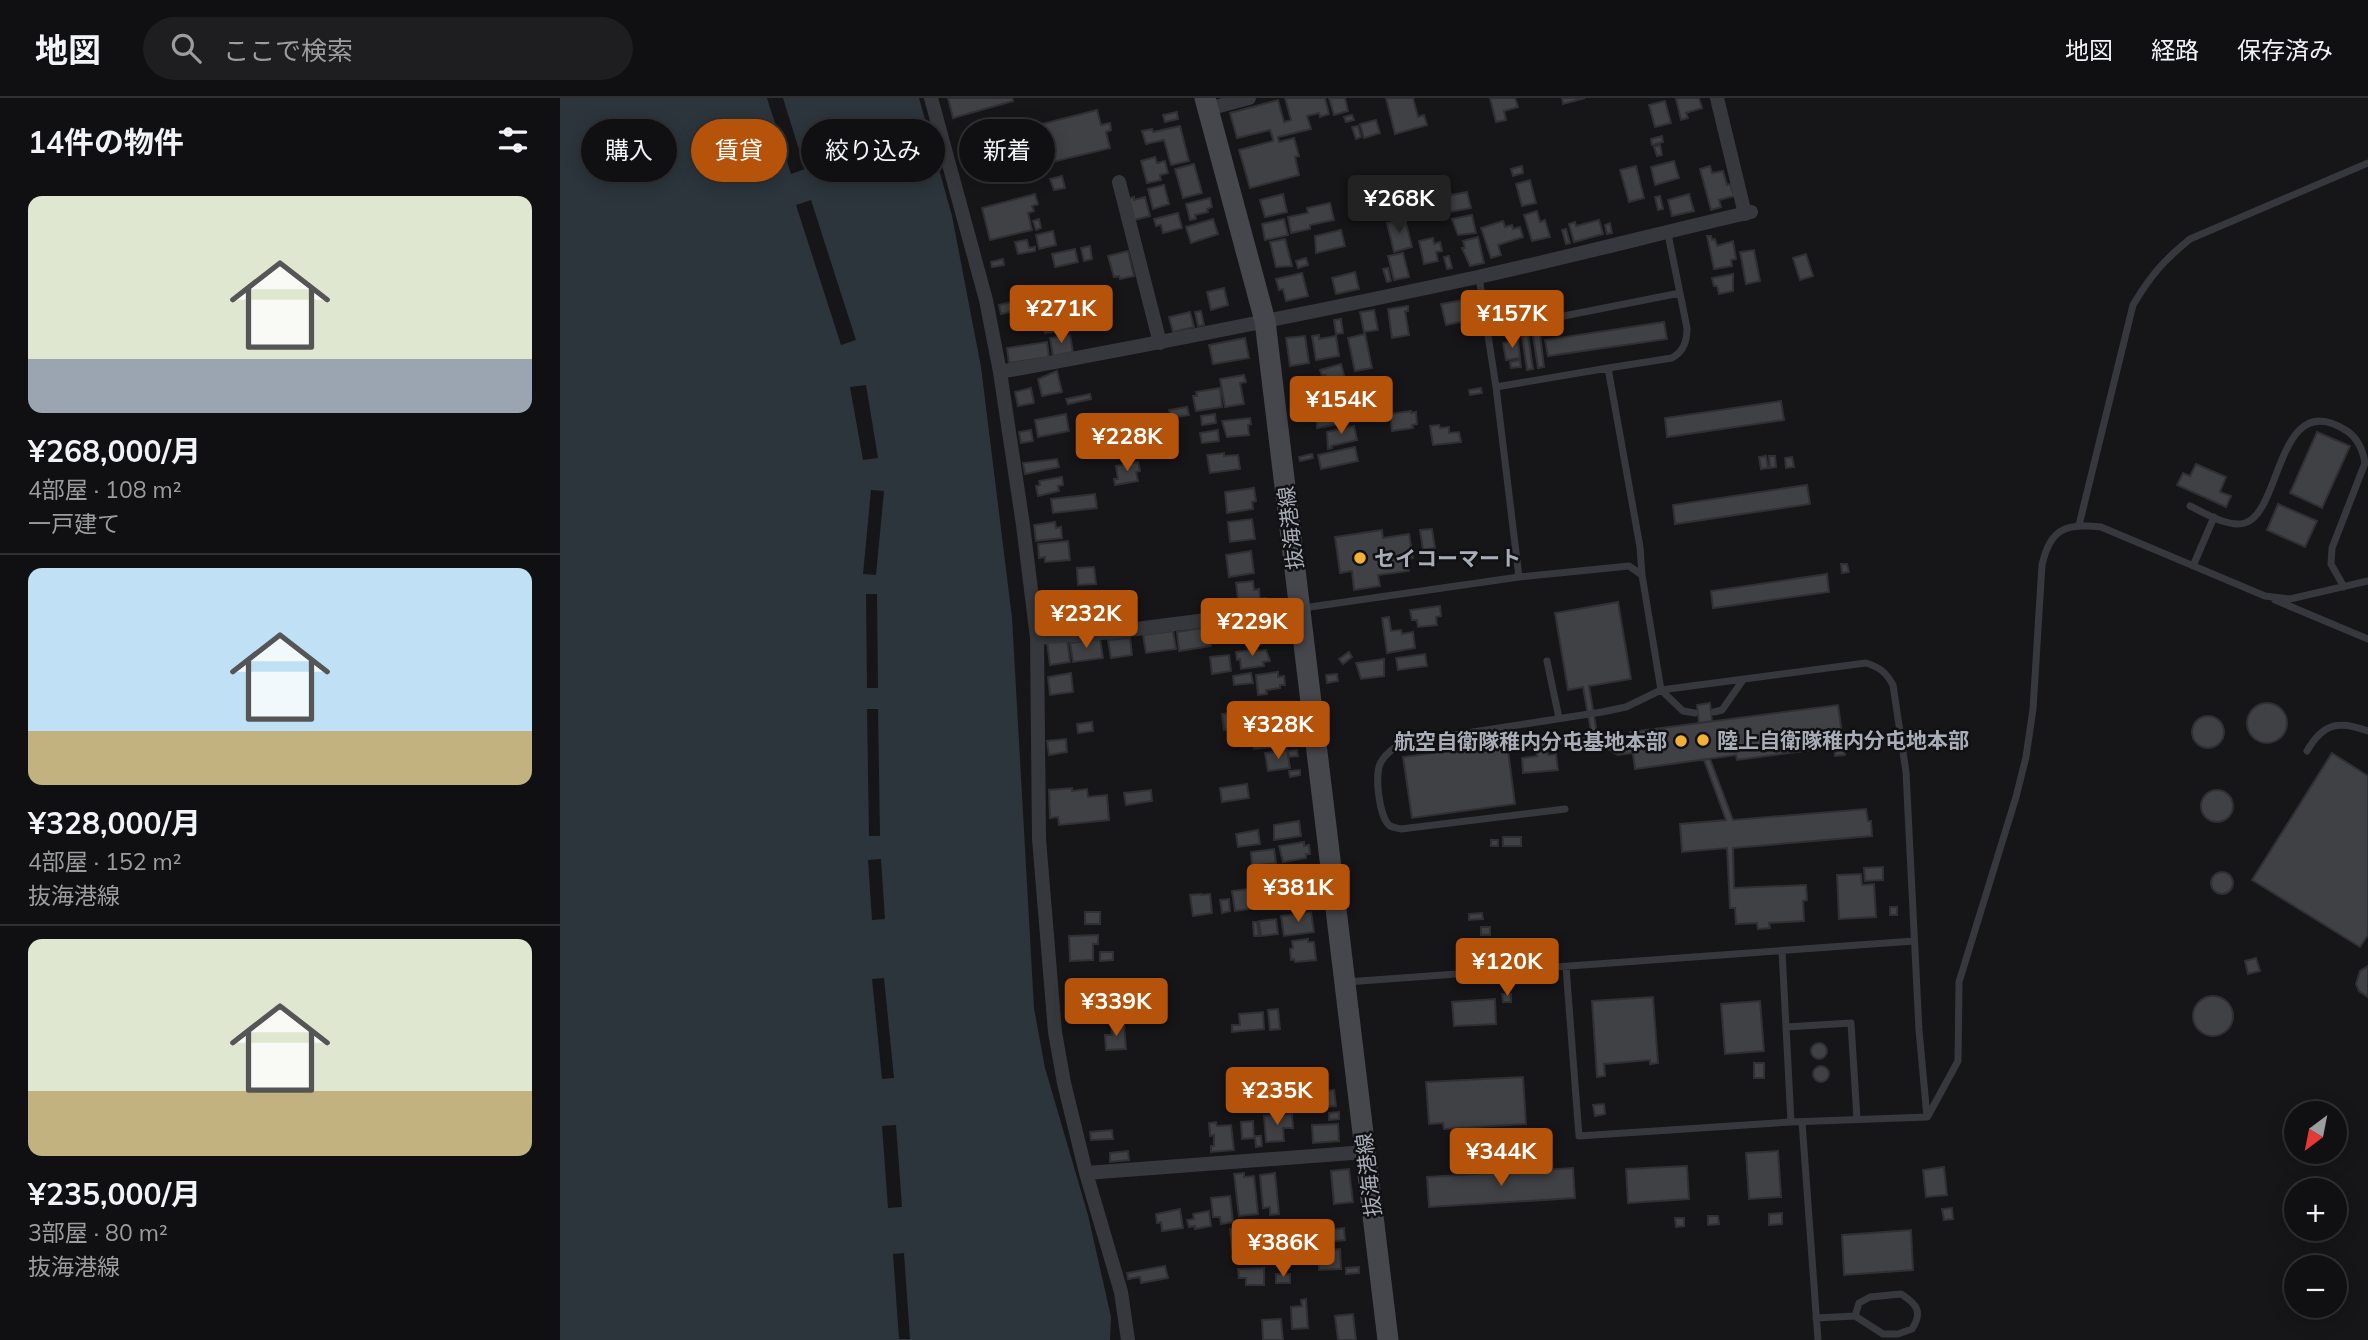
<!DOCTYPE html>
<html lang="ja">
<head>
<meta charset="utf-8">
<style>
  :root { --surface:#101012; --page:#1e1e20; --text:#f1f3f6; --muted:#9c9d9f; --line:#303032; --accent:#b45309 }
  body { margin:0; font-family:Mulish,"Noto Sans JP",sans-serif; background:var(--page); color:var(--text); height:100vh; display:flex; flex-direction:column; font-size:26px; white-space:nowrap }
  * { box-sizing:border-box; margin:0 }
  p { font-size:23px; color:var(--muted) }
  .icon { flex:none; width:38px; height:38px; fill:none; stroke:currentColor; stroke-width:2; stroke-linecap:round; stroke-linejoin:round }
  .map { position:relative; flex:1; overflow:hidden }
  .panel { display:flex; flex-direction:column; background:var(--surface); width:560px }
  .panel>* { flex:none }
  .hud { position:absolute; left:21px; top:21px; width:665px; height:63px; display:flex; gap:14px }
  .needle { width:46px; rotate:212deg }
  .controls { position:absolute; left:1724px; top:1003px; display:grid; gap:14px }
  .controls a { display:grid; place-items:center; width:63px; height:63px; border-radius:50%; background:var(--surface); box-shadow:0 4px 18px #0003,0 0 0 2px var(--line); font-size:35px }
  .price { position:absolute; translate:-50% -60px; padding:0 16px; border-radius:7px; background:var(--accent); color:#fff; font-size:23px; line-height:46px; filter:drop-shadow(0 2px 4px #0008) }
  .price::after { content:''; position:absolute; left:50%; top:42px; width:21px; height:16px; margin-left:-10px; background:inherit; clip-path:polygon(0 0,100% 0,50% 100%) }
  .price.active { background:#222; color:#fff }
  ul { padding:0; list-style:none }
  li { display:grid; align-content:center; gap:14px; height:371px; padding:0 28px }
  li+li { border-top:2px solid var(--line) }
  li span { display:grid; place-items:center; height:217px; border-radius:14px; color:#555 }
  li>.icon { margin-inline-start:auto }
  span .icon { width:126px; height:126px; fill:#fffc; stroke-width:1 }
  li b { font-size:30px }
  h2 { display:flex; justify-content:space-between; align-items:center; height:84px; padding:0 28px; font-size:30px }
  .chip { padding:0 24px; border-radius:32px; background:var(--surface); box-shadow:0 4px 18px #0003,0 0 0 2px var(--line); font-size:24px; line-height:63px }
  .chip.active { background:var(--accent); color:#fff }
  header { display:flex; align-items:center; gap:42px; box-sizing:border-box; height:98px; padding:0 35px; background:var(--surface); border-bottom:2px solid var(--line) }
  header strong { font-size:33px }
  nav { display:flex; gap:38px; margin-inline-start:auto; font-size:24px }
  .search { width:490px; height:63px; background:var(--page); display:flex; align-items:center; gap:18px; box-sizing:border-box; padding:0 24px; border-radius:38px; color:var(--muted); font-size:26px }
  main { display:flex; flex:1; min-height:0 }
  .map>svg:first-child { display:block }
</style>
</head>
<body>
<header>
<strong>地図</strong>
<div class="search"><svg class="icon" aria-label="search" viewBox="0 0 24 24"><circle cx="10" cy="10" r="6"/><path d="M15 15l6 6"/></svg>ここで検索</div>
<nav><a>地図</a><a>経路</a><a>保存済み</a></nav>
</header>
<main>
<section class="panel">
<h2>14件の物件<svg class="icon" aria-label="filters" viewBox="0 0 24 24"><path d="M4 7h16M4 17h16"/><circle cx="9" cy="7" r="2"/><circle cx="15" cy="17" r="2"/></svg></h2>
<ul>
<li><span style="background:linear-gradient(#dfe7d0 75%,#9aa5b1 0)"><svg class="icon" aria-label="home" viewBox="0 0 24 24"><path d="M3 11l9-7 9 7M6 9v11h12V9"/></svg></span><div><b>¥268,000/月</b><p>4部屋 · 108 m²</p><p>一戸建て</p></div></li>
<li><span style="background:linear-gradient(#bfe0f5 75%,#c2b280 0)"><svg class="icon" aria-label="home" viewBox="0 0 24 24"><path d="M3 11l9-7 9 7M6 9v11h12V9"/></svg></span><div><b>¥328,000/月</b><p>4部屋 · 152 m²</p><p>抜海港線</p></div></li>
<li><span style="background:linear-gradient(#dfe7d0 70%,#c2b280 0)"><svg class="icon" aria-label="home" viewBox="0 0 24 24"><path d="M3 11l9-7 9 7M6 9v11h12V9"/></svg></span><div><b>¥235,000/月</b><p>3部屋 · 80 m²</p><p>抜海港線</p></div></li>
</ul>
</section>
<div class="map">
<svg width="1808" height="1242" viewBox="0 0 1808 1242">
  <rect width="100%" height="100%" fill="#161618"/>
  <path fill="#2c353c" d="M0,0H359L392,118L421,269L452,520L474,910L485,970L528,1117L551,1219L550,1242H0Z"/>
  <path fill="#161618" d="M207,0H223L245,71L231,76Z
    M251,102L296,242L281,247L236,107Z
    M306,287L318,360L303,362L290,289Z
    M311,392L324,393L316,477L303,476Z
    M306,496H317L318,590H307Z
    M307,611H318L320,738H309Z
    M321,761L325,821L312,822L308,762Z
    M324,880L334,980L322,981L312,881Z
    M336,1027L342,1109L328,1110L322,1028Z
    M344,1155L350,1241H339L333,1156Z"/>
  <path fill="#404145" stroke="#303034" stroke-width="2" d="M388,0H452L453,3L393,20Z
    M725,0H765L769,16L760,19L759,15L747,18L751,31L718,39L719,44L734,40L739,58L735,59L739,77L690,90L679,52L713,43V41L710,32L677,40L670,15L718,2L724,24L731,22Z
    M769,0H785L788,13L774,17Z
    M826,0H853L858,19L864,17L867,27L835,36Z
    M930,0H955L958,9L944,13L946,22L936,24Z
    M1002,0H1025L1003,6Z
    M1120,0H1139L1142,10L1126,15L1128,20L1121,22L1116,1Z
    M1105,3L1111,25L1095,29L1089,7Z
    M537,12L541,27L550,25L551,32L546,34L550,50L492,64L482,26Z
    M617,14L618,21L605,24L603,17Z
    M792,17L794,22L786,24L784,19Z
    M816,22L820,35L804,40L800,26Z
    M620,28L629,63L611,67L604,42L586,46L582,33L592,31L593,34Z
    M798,28L801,39L796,41L792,29Z
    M1102,38L1103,44L1092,47L1091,41Z
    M1100,47L1102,57L1097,58L1094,49Z
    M595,59L597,65L605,63L608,75L600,77L601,82L587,85L581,63Z
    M1114,63L1119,80L1095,87L1091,69Z
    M634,66L642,95L623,100L615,71Z
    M962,68L963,75L953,78L951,71Z
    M1076,68L1084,100L1069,104L1060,72Z
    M1150,68L1152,75L1163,73L1167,87L1170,86L1174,98L1159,102L1161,109L1151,112L1140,71Z
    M502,78L505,90L494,92L490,81Z
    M970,82L976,105L962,108L956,86Z
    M604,87L609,106L593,111L588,91Z
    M889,88L891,97L907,94L911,110L889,114L881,90Z
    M475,96L478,106L472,108L474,113L468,115L472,132L430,142L422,110Z
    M723,96L727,114L705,119L700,102Z
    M1129,96L1134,113L1112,118L1108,102Z
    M1100,98L1103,111L1098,112L1095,99Z
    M574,99V102L585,99L590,118L574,122L568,101Z
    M650,100L652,109L647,111L648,114L635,117L636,121L630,122L626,106Z
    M770,105L774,122L750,127V131L731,135L728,119L748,115L747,110Z
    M977,113L980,124L985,122L990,139L972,143L964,117Z
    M618,115L622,130L603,135L601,127L596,128L594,121Z
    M912,117L916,135L898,137L892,121Z
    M479,121L481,130L476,132L473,123Z
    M653,121L658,136L631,145L626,129Z
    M724,121L728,137L705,142L702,126Z
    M845,121L852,149L834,154L827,125Z
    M1039,122L1043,136L1014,144L1009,126L1015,124L1016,128Z
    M943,123L945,129L952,127L953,131L960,129L963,139L938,147L941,157L931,160L921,130Z
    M1050,125L1052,135L1047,136L1045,127Z
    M1006,131L1010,145L1006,146L1002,132Z
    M781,132L785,148L756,155L755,138Z
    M493,133L496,147L479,151L476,137Z
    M1147,138H1151L1152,142L1155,141L1157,148L1173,143L1176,161L1171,162L1172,168L1154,171Z
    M918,139L924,165L910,168L902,150H905L903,143Z
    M873,140L874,146L880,144L882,153L876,154L878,163L864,166L859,143Z
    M725,141L732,168L716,169L710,144Z
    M467,142L469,150L475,149V153L458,156L455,144Z
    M530,148L532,161L524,163L521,150Z
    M515,151L518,164L495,169L492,156Z
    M1194,152L1200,183L1186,186L1180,154Z
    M568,153L574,178L560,181L559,178L554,179L548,158Z
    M843,155L849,179L834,182L828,158Z
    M1246,156L1253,178L1240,182L1233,160Z
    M889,158L892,170L887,171L884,159Z
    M746,160L748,167L738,170L736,163Z
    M443,161L444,167L432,169L431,164Z
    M828,170L831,183L827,184L823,171Z
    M795,174L799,191L776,196L772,180Z
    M742,175L748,198L726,203L723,191L719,192L716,181Z
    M1173,176V193L1159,196L1157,188H1154L1152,180Z
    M664,190L668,207L651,212L647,194Z
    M909,201L913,221L886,227L881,206Z
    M456,203L458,212L441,216L439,207Z
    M848,208V213H845L849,237L832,240L828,211Z
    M504,212L508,231L485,235L481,216Z
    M814,212L818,232L804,234L800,214Z
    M641,213L644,227L638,228L635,214Z
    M630,214L634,229L613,234L609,219Z
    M781,221L783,235L776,236L774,222Z
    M1104,224L1107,241L988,258L985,242Z
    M805,236L812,270L795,273L788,240Z
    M980,236L984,269L978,270L973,237Z
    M510,237L513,254L493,258L490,240Z
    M759,237V241L776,238L779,258L756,262L752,238Z
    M968,237L973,271L967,272L962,238Z
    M745,238L749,265L730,268L726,240Z
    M685,240L689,260L653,266L649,247Z
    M958,242L960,260L946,262L943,245Z
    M487,244L489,259L449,265L447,250Z
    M960,262L961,269L951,270L950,264Z
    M781,266L785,281L767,285L765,277L762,278L760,272Z
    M497,273L502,294L482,298L478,281Z
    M684,277L686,284L680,285L684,306L665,309L660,281Z
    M471,290L474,305L458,308L455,294Z
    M660,290L662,309L636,313L633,298H637L636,294Z
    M921,290L922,295L910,297L909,292Z
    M530,296L531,301L508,306L506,301Z
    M1221,303L1224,322L1107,339L1105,320Z
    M627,309L629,317L611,320L609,312Z
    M775,312L779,326L757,330L756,316Z
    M851,313V315L856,314L857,326L852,327L853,330L832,333L830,316Z
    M743,315L744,320L736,322L735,317Z
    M506,316L509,333L478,339L475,322Z
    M655,316L656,325L642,327L641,318Z
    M690,320L691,326L688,327L689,337L667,339L662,323Z
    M879,327L880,330L889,329V335L899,334L901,344L873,347L870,328Z
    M794,328L797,342L771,348L772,350L768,351L767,334Z
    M471,332L473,343L461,345L459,334Z
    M658,332L659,343L642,345L640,335Z
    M1757,334L1790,348L1762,410L1730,395Z
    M795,349L798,363L761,371L758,357Z
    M664,355V358L678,357L680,371L650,375L647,357Z
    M752,356L753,360L740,363L739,359Z
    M1206,358L1208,370L1201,371L1199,359Z
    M1209,358H1215L1216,369L1210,370Z
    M1232,359L1234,369L1226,370L1225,360Z
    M497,361L499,369L465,376L463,365Z
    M578,364L580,373L576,374L578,383L555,387L554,381H558L556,368Z
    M1636,366L1666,379L1660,394L1671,398L1666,409L1617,387L1623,375L1630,378Z
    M502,379L503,387L498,388L499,393L478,398L476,388L480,387L479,383Z
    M1247,387L1250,406L1115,426L1113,407Z
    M694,390L696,403L692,404L693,411L667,415L665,394Z
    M535,396L537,410L493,415L491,401Z
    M1718,406L1757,423L1745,449L1707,432Z
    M692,421L695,441L670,444L668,424Z
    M495,424L496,430L501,429L502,440L476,443L474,427Z
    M872,431L875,450L863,452L860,432Z
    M822,432L823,440L849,436L853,460L847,461L849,473L818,477L820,488L794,492L792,473L780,475L775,439Z
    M508,443L510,462L485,464V459L479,460L478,446Z
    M691,453L694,475L669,479L666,457Z
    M1281,466H1287L1289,474L1282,475Z
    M534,469L536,486L518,487L517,470Z
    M1267,476L1269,494L1153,510L1151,493Z
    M693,483L694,492L699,491L700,501L706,500L707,506L679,509L676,485Z
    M520,500L523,516L490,521L487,505Z
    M1058,504L1071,581L1029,588L1037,636L1062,650L1072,648L1073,655L1058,657L1029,640L986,647L988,657L996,656L998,672L963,675L962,660L977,658L975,649L948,654L947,645L1029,636L1031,633L1023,589L1008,592L995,515Z
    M880,508L881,518L876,519L877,527L858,529L857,522H852L850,512Z
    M554,510L555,517H542V511Z
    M829,519L831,533L841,532L842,536L853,534L855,550L827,555L822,520Z
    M642,530V535L649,534L651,548L619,553L617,534Z
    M613,533L616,551L586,555L583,537Z
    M570,540L572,557L551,560L548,542Z
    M507,541L510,564L490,567L487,544Z
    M540,541L543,560L513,564L510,545Z
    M697,551V553L706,552L710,563L703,564L704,568L681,571L680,561L677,562L676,554Z
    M789,554L792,559L783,566L779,561Z
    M865,556L867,568L838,572L836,560Z
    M669,557L671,573L652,576L650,559Z
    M824,561V578L801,581L796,565Z
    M718,574V579L724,578L725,587H720V590L706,592L707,596L698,597L696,577Z
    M511,575L513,594L490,597L488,579Z
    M691,575L693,585L674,587L673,578Z
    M777,576L778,583L767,585L766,577Z
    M722,604L723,612L733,610L734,617L724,619V622L695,626L692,608Z
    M1150,605L1152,623L1139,625L1137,607Z
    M1687 625a20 20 0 1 1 40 0a20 20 0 1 1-40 0Z
    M1278,607L1285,657L1275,658L1274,649L1177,662L1176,657L1075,671L1070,634Z
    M689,612L691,628L664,632L662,616Z
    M1632 634a16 16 0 1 1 32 0a16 16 0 1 1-32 0Z
    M532,624L533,633L518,635L517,626Z
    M723,629L725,647L694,651L692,633Z
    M506,641L507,654L489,657L487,643Z
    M947,645L955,706L852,720L843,659Z
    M727,652L730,670L708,673L705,655Z
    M737,652L738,658L729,659L728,653Z
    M1772,655L1808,678V837L1800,849L1692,782Z
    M1150,661L1173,722L1306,711L1308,723H1311L1312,738L1173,750L1174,790L1246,787L1247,802L1243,803L1244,823L1209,825L1210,830L1198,831L1197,825L1176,826L1175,810H1170L1167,750L1122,754L1120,726L1166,722L1144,662Z
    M740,672V677L730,679L729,673Z
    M687,686L689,700L662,704L660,690Z
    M512,690V693L527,691L528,699L547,697L549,722L499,727L498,719L490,720L489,692Z
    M1641 708a16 16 0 1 1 32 0a16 16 0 1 1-32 0Z
    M591,692L592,703L566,707L564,695Z
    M739,723L741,738L714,742V727Z
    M698,732L700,746L678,749L676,736Z
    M943,739H961V748H943Z
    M931,742H938V748H931Z
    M744,744V748L749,747L750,756H746V760L723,764L719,748Z
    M714,751L716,765L692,768L691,754Z
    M1323,769V782L1305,783L1304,770Z
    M1651 785a11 11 0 1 1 22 0a11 11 0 1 1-22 0Z
    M1301,776L1302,787L1314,786L1316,819L1279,821L1277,777Z
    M695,790L698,810L675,813L672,793Z
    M641,796V797L650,796L652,815L633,818L630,797Z
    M669,801L670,813L662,815L660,802Z
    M1330,809H1337V817H1330Z
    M525,814H540V826H525Z
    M751,814L754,834L724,838L721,818Z
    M922,815L923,821L909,822V816Z
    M716,821L718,836L701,838L699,823Z
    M693,824H697L699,838H694Z
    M921,829H930V837H921Z
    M538,837V846H533V862L510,863L509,838Z
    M748,841V844H754L756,862L735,864L734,861L731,862L730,851L733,850L732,843Z
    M920,845H929V855H920Z
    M540,854H553V862L540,863Z
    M1696,860L1700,873L1688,876L1685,863Z
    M1808,868V899L1799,893L1796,886L1800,873Z
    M942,896H951V904H943Z
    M1633 918a20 20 0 1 1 40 0a20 20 0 1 1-40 0Z
    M1093,899L1098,965L1090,966V962L1044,966L1045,978L1037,979L1032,903Z
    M935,901L936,926L894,928L892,904Z
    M1200,903L1204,953L1165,956L1161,906Z
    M718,911L720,931L710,932L708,912Z
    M703,914L704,931L672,934V927H680L679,916Z
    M564,926L566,951L546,952L545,937H552L551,927Z
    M1251 953a8 8 0 1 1 16 0a8 8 0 1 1-16 0Z
    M1194,965H1204V980H1194Z
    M1253 976a8 8 0 1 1 16 0a8 8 0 1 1-16 0Z
    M963,979L966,1026L884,1031L883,1025L869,1026L866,984Z
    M774,992L776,1008L751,1010L750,1003H746L745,994Z
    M1044,1006L1045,1016L1035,1018L1033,1007Z
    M779,1014V1021L769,1022V1015Z
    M732,1016L733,1030H723L724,1043L706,1044L704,1018Z
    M693,1023L694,1040L682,1041L681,1024Z
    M656,1024L657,1028L671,1027L674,1052L651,1054V1048H654V1037L650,1038L649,1025Z
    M778,1026L779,1043L753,1045L752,1027Z
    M552,1032L553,1041L531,1042L530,1034Z
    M695,1038H701L702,1048L696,1049Z
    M568,1053L569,1062L550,1064V1055Z
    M1218,1053L1221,1099L1189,1101L1186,1055Z
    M1127,1068L1129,1101L1068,1105L1066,1071Z
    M1384,1069L1387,1097L1366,1099L1363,1072Z
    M1013,1070L1015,1100L869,1109L867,1079Z
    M789,1071L793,1104L774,1106L771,1073Z
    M684,1075V1079L694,1078L698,1116L679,1118L674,1076Z
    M715,1075L719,1116L710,1117V1109L703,1110L700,1077Z
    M670,1098L673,1124L661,1126L660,1119H653L651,1100Z
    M1392,1110L1393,1121L1384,1122L1382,1111Z
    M620,1111L623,1130L602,1133L601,1124L597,1125L596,1116Z
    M649,1113L651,1128L635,1131V1128L629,1129L627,1122L634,1121L633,1116Z
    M1222,1115V1126L1209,1127V1116Z
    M1148,1118H1158L1159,1126L1148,1127Z
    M1115,1120H1124V1128L1116,1129Z
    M686,1130L688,1149L672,1150L670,1131Z
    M784,1130L785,1142L759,1145L758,1133Z
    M708,1132L709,1144L693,1146L692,1133Z
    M1351,1132L1353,1172L1284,1177L1282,1137Z
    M780,1151L781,1171L759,1172L758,1153Z
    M605,1168L608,1180L581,1185L580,1179L568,1181L567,1175Z
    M799,1169V1175L786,1176V1170Z
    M704,1170V1187H686V1180H679L678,1171Z
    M716,1176H730V1185H716Z
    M746,1201L748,1230L732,1231L731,1209L742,1208L741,1202Z
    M793,1216L796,1242H778L775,1218Z
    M721,1221L723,1242H703L702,1222Z"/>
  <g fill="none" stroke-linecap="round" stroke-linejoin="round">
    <path stroke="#37383d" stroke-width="7" d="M919,179L936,289L959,479
      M928,233L1120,195
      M1048,270L1112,260C1124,253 1127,243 1127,230L1108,136
      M936,289L1048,270L1080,449L1082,477
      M1630,408C1645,415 1668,430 1685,425C1722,414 1717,287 1787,333C1799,341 1803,353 1805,365L1772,450L1771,466L1784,489
      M1519,427L1573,207C1591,177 1603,163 1630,141L1808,65
      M1633,468L1654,419
      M1715,502L1808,541
      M743,510L959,479L1069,468L1082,477L1101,592L1306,565C1319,569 1326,574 1333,587L1346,674L1359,932L1367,1019
      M987,563L999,620
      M1154,614L1162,612L1183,582
      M1747,653C1763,625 1779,622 1808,633
      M1005,711L841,731C838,730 834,730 830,728C819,720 814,675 821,664C826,655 834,650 842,645L1042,614L1066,609L1101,592L1123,613L1135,615
      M1222,853L1231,1024
      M1006,869L1019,1038L1231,1024L1367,1019
      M786,884L1354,843
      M1226,929L1291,925L1297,1021
      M1368,1018L1398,963L1399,884L1456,699L1466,659L1473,611L1482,467C1490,431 1505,425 1541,429L1705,498L1730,501L1808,483
      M1242,1024L1258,1242
      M1256,1220L1295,1218L1323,1236H1338L1352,1231C1363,1214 1357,1206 1341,1196L1310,1199L1299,1205L1295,1218"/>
    <path stroke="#37383d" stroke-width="14" d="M371,0L426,202L440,274L463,427L477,540L479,741L495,934L504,985L526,1075L561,1194L568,1242
      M1157,0L1185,116
      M648,11L689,0
      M559,84L600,245
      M440,274C600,245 759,213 918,179C1009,159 1100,135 1191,114
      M477,540L553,534L739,510
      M526,1075L806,1054"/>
    <path stroke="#45474d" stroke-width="21" d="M645,0L705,223L828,1242"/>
  </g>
  <g fill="#f2b134" stroke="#111113" stroke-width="2.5">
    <circle cx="800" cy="460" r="7"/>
    <circle cx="1143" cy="642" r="7"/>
    <circle cx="1121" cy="643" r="7"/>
  </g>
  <g text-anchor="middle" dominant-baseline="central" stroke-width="5" stroke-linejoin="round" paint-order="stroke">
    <g font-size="21" fill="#a8adb8" stroke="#111113">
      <text transform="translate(730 430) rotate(-97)">抜海港線</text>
      <text transform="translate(808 1077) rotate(-97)">抜海港線</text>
    </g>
    <g font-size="21" font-weight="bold" fill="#a8adb8" stroke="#111113" text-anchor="start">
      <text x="814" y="460">セイコーマート</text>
      <text x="1157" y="642">陸上自衛隊稚内分屯地本部</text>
      <text x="1107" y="643" text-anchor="end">航空自衛隊稚内分屯基地本部</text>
    </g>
  </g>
</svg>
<div class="controls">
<a><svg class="needle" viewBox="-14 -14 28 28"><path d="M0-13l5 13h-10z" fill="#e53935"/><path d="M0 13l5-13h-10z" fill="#9c9d9f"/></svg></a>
<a>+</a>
<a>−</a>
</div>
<b class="price active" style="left:839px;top:137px">¥268K</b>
<b class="price" style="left:501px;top:247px">¥271K</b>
<b class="price" style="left:952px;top:252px">¥157K</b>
<b class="price" style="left:781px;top:338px">¥154K</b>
<b class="price" style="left:567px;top:375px">¥228K</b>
<b class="price" style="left:526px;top:552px">¥232K</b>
<b class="price" style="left:692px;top:560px">¥229K</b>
<b class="price" style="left:718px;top:663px">¥328K</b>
<b class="price" style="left:738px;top:826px">¥381K</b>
<b class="price" style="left:947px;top:900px">¥120K</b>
<b class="price" style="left:556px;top:940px">¥339K</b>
<b class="price" style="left:717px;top:1029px">¥235K</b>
<b class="price" style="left:941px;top:1090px">¥344K</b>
<b class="price" style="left:723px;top:1181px">¥386K</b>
<div class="hud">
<a class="chip">購入</a>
<a class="chip active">賃貸</a>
<a class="chip">絞り込み</a>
<a class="chip">新着</a>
</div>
</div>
</main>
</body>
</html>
